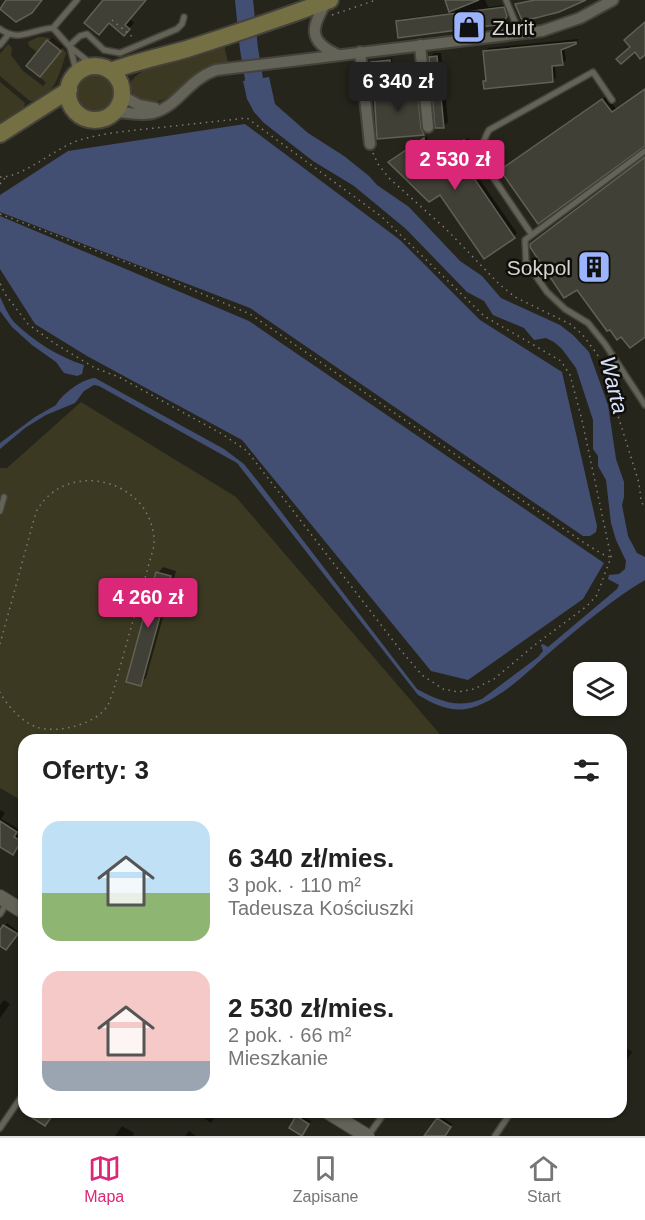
<!DOCTYPE html>
<html lang="pl">
<head>
<meta charset="utf-8">
<style>
  :root { --surface:#fff; --page:#f6f6f6; --text:#222; --muted:#767676; --line:#e0e0e0; --accent:#db2777 }
  body { margin:0; font-family:Arial,sans-serif; background:var(--page); color:var(--text); height:100vh; display:flex; flex-direction:column; font-size:22px; white-space:nowrap }
  * { box-sizing:border-box; margin:0 }
  p { font-size:20px; color:var(--muted) }
  .icon { flex:none; width:33px; height:33px; fill:none; stroke:currentColor; stroke-width:2; stroke-linecap:round; stroke-linejoin:round }
  .map { position:relative; flex:1; overflow:hidden }
  .sheet { position:absolute; left:18px; top:734px; width:609px; height:384px; display:flex; flex-direction:column; background:var(--surface); border-radius:18px; box-shadow:0 2px 4px #0004 }
  .sheet>* { flex:none }
  .controls { position:absolute; left:573px; top:662px; display:grid; gap:12px }
  .controls a { display:grid; place-items:center; width:54px; height:54px; border-radius:12px; background:var(--surface); box-shadow:0 2px 4px #0004; font-size:30px }
  .price { position:absolute; translate:-50% -51px; padding:0 14px; border-radius:6px; background:var(--accent); color:#fff; font-size:20px; line-height:39px; filter:drop-shadow(0 2px 3px #0008) }
  .price::after { content:''; position:absolute; left:50%; top:36px; width:18px; height:14px; margin-left:-9px; background:inherit; clip-path:polygon(0 0,100% 0,50% 100%) }
  .price.active { background:#222; color:#fff }
  ul { padding:0; list-style:none }
  li { display:flex; align-items:center; gap:18px; height:150px; padding:0 24px }
  li span { display:grid; place-items:center; flex:none; width:168px; height:120px; border-radius:18px; color:#555 }
  li>.icon { margin-inline-start:auto }
  span .icon { width:72px; height:72px; fill:#fffc; stroke-width:1 }
  li b { font-size:26px }
  h2 { display:flex; justify-content:space-between; align-items:center; height:72px; padding:0 24px; font-size:26px }
  .dock { display:flex; justify-content:space-around; align-items:center; height:84px; border-top:2px solid var(--line); background:var(--surface); font-size:16px; color:var(--muted) }
  .dock a { display:grid; justify-items:center; gap:3px }
  .dock .active { color:var(--accent) }
  .map>svg:first-child { display:block }
</style>
</head>
<body>
<div class="map">
<svg width="645" height="1136" viewBox="0 0 645 1136">
  <rect width="100%" height="100%" fill="#26251b"/>
  <path fill="#3c3922" d="M38,37C52,36 58,42 66,53C61,70 53,102 30,101L0,76V54L8,44L12,48L11,55L23,71L43,86L46,83L40,77L60,51L37,52L29,46L28,42Z
    M224,44L228,63C215,65 204,68 193,76C177,87 172,102 150,102C145,102 137,101 133,97C119,84 142,71 152,66Z
    M75 92a20 20 0 1 1 40 0a20 20 0 1 1-40 0Z
    M0,82L25,103L24,107L0,123Z
    M81,402L236,497L444,739L24,740V802L0,788V468H7Z"/>
  <path fill="#434f72" d="M269,77L275,104L308,133L344,156L369,176L377,185L409,207L460,261L482,276L501,298L560,325L573,335L589,352L608,405L616,459L624,482V497L622,505L628,536L637,553L645,557V580C613,599 585,623 556,647C531,668 499,703 466,709C449,712 432,703 418,695L237,463L99,386L94,385L84,391L75,403L46,415L25,428L0,449V443L35,417L56,405C62,394 82,379 95,378L224,449L244,464L256,479L417,689C439,701 458,709 482,699L538,657L543,651L541,645L543,644L548,647L617,589L619,585L608,579L609,575L619,574L625,569L626,561L616,540L611,523L606,480L598,466V456L593,449V420L576,368L562,349L554,342L546,338L534,340L524,328L493,315L484,301L467,292L406,229L354,186L313,161L264,123L254,112L247,99L243,81Z
    M245,124L400,240L480,320L562,372L597,526L596,532L590,536H583L250,308L0,212V195L68,151Z
    M0,216L249,321L604,563L583,599L468,680L431,671L242,440L87,356L35,324L0,269Z
    M0,297C4,305 8,315 14,322C33,341 59,357 84,365L82,374L77,376L64,373L56,362L32,345L12,327L0,311Z"/>
  <path fill="#0007" d="M106,0H146L130,19L134,23L124,34Z
    M446,0H485L488,7L506,5L509,13L502,23L397,21L400,19L451,13Z
    M52,38L63,47L44,71L48,41Z
    M579,39L575,43L564,47L566,60L562,64L555,65L556,77L553,81L485,82L487,79L484,52L488,48Z
    M434,53H441L448,122L444,126L430,57Z
    M392,58L393,66L390,68L373,62L375,60Z
    M420,83L427,130L423,133L375,91L379,87Z
    M645,89V145L506,166L607,96L616,109Z
    M427,136L428,146L460,143L468,138L480,156L469,164L517,233L514,236L440,193L393,159Z
    M645,158V335H621L610,328L545,233Z
    M163,567L176,571L146,678L140,684L158,573Z
    M0,810L5,813L1,819L19,829L16,834L22,839L15,850L0,835Z
    M7,923L19,932L8,946L0,945V932Z
    M4,1000L10,1004L0,1018V1005Z
    M621,1044L632,1052L626,1061L621,1057Z
    M210,1112H219L211,1123L205,1119Z
    M300,1114L311,1121L304,1132L291,1128Z
    M440,1116L452,1124L444,1136H426Z
    M122,1126L134,1133L133,1136H115Z
    M189,1131L196,1136H185Z"/>
  <g fill="none" stroke-linecap="round" stroke-linejoin="round">
    <path stroke="#434f72" stroke-width="18" d="M244,0L249,49L257,97L261,100"/>
  </g>
  <path fill="#414036" stroke="#616054" stroke-width="1.5" d="M6,0H42L32,13L16,22L0,9Z
    M103,0H146L125,25L130,29L124,36L109,23L99,35L84,23Z
    M445,0H479L449,12Z
    M535,0H586L559,12L524,21L521,18L515,4Z
    M504,7L507,16L503,24L398,38L396,21Z
    M645,22V55L640,59L635,52L621,64L616,59L630,47L624,40Z
    M47,40L61,51L40,77L26,66Z
    M576,42V44L561,50L563,65L552,66L553,82L484,89L483,81H486L483,51Z
    M437,56L444,128H435L429,57Z
    M390,60L391,70L372,72L371,62Z
    M417,87L421,128L424,135L377,139L374,91Z
    M645,89V146L538,224L500,170L602,99L612,112Z
    M424,138L425,149L456,145L464,140L478,160L467,168L515,238L484,259L440,195L429,202L388,162Z
    M645,157V337L630,348L621,337L617,340L610,330L607,331L577,290L564,298L530,247V244Z
    M156,572L171,576L141,686L126,682Z
    M0,821L17,832L14,837L21,841L13,855L0,847Z
    M3,925L18,934L6,950L0,946V930Z
    M23,1112H55L45,1126Z
    M296,1116L309,1124L302,1136L289,1128Z
    M437,1118L451,1127L445,1136H424Z"/>
  <g fill="none" stroke-linecap="round" stroke-linejoin="round">
    <defs>
      <path id="service" d="M506,0L520,34
        M53,28L77,0
        M0,29C19,43 32,29 53,28L69,46L94,66
        M0,45L8,35
        M69,46L80,36L87,34L104,50L120,53L177,29L182,24L184,17
        M70,47L77,74
        M645,151L525,240L526,262L547,292L565,309L588,323L605,344L645,405
        M532,235L486,167C481,152 481,144 489,130L593,72L612,100
        M0,511L4,497
        M0,914L7,903
        M0,1128L24,1093
        M368,1136L385,1112
        M495,1136L511,1112"/>
      <path id="minor" d="M327,1C312,26 306,41 338,55
        M420,45L428,127
        M360,52L370,144
        M122,96L139,105L155,108
        M114,112C126,112 142,116 153,113C179,106 187,80 216,70L542,31L580,18L613,0"/>
      <path id="tertiary" d="M0,897L24,912
        M328,1112L367,1136"/>
      <path id="secondary" d="M68 93a27 27 0 1 1 54 0a27 27 0 1 1-54 0Z
        M111,71C137,61 164,56 190,48C237,33 284,17 330,0
        M0,134L69,90"/>
    </defs>
    <use href="#service" stroke="#44423b" stroke-width="8"/>
    <use href="#minor" stroke="#44423b" stroke-width="14"/>
    <use href="#tertiary" stroke="#44423b" stroke-width="16"/>
    <use href="#secondary" stroke="#44423b" stroke-width="20"/>
    <path stroke="#7d7c74" stroke-width="1.5" stroke-dasharray="1.5 4.5" stroke-linecap="butt" d="M332,15L376,0
      M112,20L135,39
      M373,153L378,164L389,178L447,230L499,284L515,297L570,324L582,334L597,354L608,375L615,406L639,483L641,501L645,508
      M0,177C26,177 56,146 83,139C109,132 137,130 165,127C192,124 219,121 247,118L382,217L484,316L561,361L570,375L582,420L611,557L597,595L587,606L536,644L494,679L474,689L458,692L443,689L422,675L398,647L247,451L222,434L119,377L95,368L54,343L28,324L5,294L0,283
      M0,184L5,178
      M0,214L141,268L250,314L583,542L602,554L610,557
      M0,644L36,512C66,456 157,480 154,546L113,692C111,696 110,701 108,705C96,725 57,734 36,727C21,721 7,706 0,692"/>
    <use href="#service" stroke="#646357" stroke-width="5"/>
    <use href="#minor" stroke="#646357" stroke-width="10"/>
    <use href="#tertiary" stroke="#646357" stroke-width="14"/>
    <use href="#secondary" stroke="#757044" stroke-width="16"/>
  </g>
  <defs>
    <symbol id="shop-square" viewBox="-11 -11 22 22"><rect x="-9" y="-9" width="18" height="18" rx="4" fill="#9cb4fd" stroke="#0f0e0a"/><path d="M-5-2.5h2.3a2.7 3.5 0 0 1 5.4 0H5L5.5 6h-11ZM-1.5-2.5h3a1.5 2.3 0 0 0-3 0Z" fill="#111"/></symbol>
    <symbol id="building-square" viewBox="-11 -11 22 22"><rect x="-9" y="-9" width="18" height="18" rx="4" fill="#9cb4fd" stroke="#0f0e0a"/><path d="M-4-6H4V6H1V3H-1V6H-4ZM-2.5-4.3h1.7v1.8h-1.7ZM.8-4.3h1.7v1.8H.8ZM-2.5-1h1.7V.8h-1.7ZM.8-1h1.7V.8H.8Z" fill="#111"/></symbol>
  </defs>
  <g fill-rule="evenodd">
    <use href="#shop-square" x="450" y="8" width="38" height="38"/>
    <use href="#building-square" x="575" y="248" width="38" height="38"/>
  </g>
  <g text-anchor="middle" dominant-baseline="central" stroke-width="5" stroke-linejoin="round" paint-order="stroke">
    <g font-size="21" fill="#d7d6d0" stroke="#0f0e0a" text-anchor="start">
      <text x="492" y="27">Zurit</text>
      <text x="571" y="267" text-anchor="end">Sokpol</text>
    </g>
    <g font-size="22" font-style="italic" fill="#d9e2fb" stroke="#0f0e0a">
      <text transform="translate(614 385) rotate(76)">Warta</text>
    </g>
  </g>
</svg>
<div class="controls">
<a><svg class="icon" aria-label="layers" viewBox="0 0 24 24"><path d="M12 4l9 5-9 5-9-5zM3 14l9 5 9-5"/></svg></a>
</div>
<b class="price active" style="left:398px;top:113px">6 340 zł</b>
<b class="price" style="left:455px;top:191px">2 530 zł</b>
<b class="price" style="left:148px;top:629px">4 260 zł</b>
<section class="sheet">
<h2>Oferty: 3<svg class="icon" aria-label="filters" viewBox="0 0 24 24"><path d="M4 7h16M4 17h16"/><circle cx="9" cy="7" r="2"/><circle cx="15" cy="17" r="2"/></svg></h2>
<ul>
<li><span style="background:linear-gradient(#bfe0f5 60%,#8fb573 0)"><svg class="icon" aria-label="home" viewBox="0 0 24 24"><path d="M3 11l9-7 9 7M6 9v11h12V9"/></svg></span><div><b>6 340 zł/mies.</b><p>3 pok. · 110 m²</p><p>Tadeusza Kościuszki</p></div></li>
<li><span style="background:linear-gradient(#f6c9c9 75%,#9aa5b1 0)"><svg class="icon" aria-label="home" viewBox="0 0 24 24"><path d="M3 11l9-7 9 7M6 9v11h12V9"/></svg></span><div><b>2 530 zł/mies.</b><p>2 pok. · 66 m²</p><p>Mieszkanie</p></div></li>
</ul>
</section>
</div>
<nav class="dock">
<a class="active"><svg class="icon" aria-label="map" viewBox="0 0 24 24"><path d="M3 6l6-2 6 2 6-2v14l-6 2-6-2-6 2zM9 4v14M15 6v14"/></svg>Mapa</a>
<a><svg class="icon" aria-label="saved" viewBox="0 0 24 24"><path d="M7 4h10v16l-5-4-5 4z"/></svg>Zapisane</a>
<a><svg class="icon" aria-label="home" viewBox="0 0 24 24"><path d="M3 11l9-7 9 7M6 9v11h12V9"/></svg>Start</a>
</nav>
</body>
</html>
